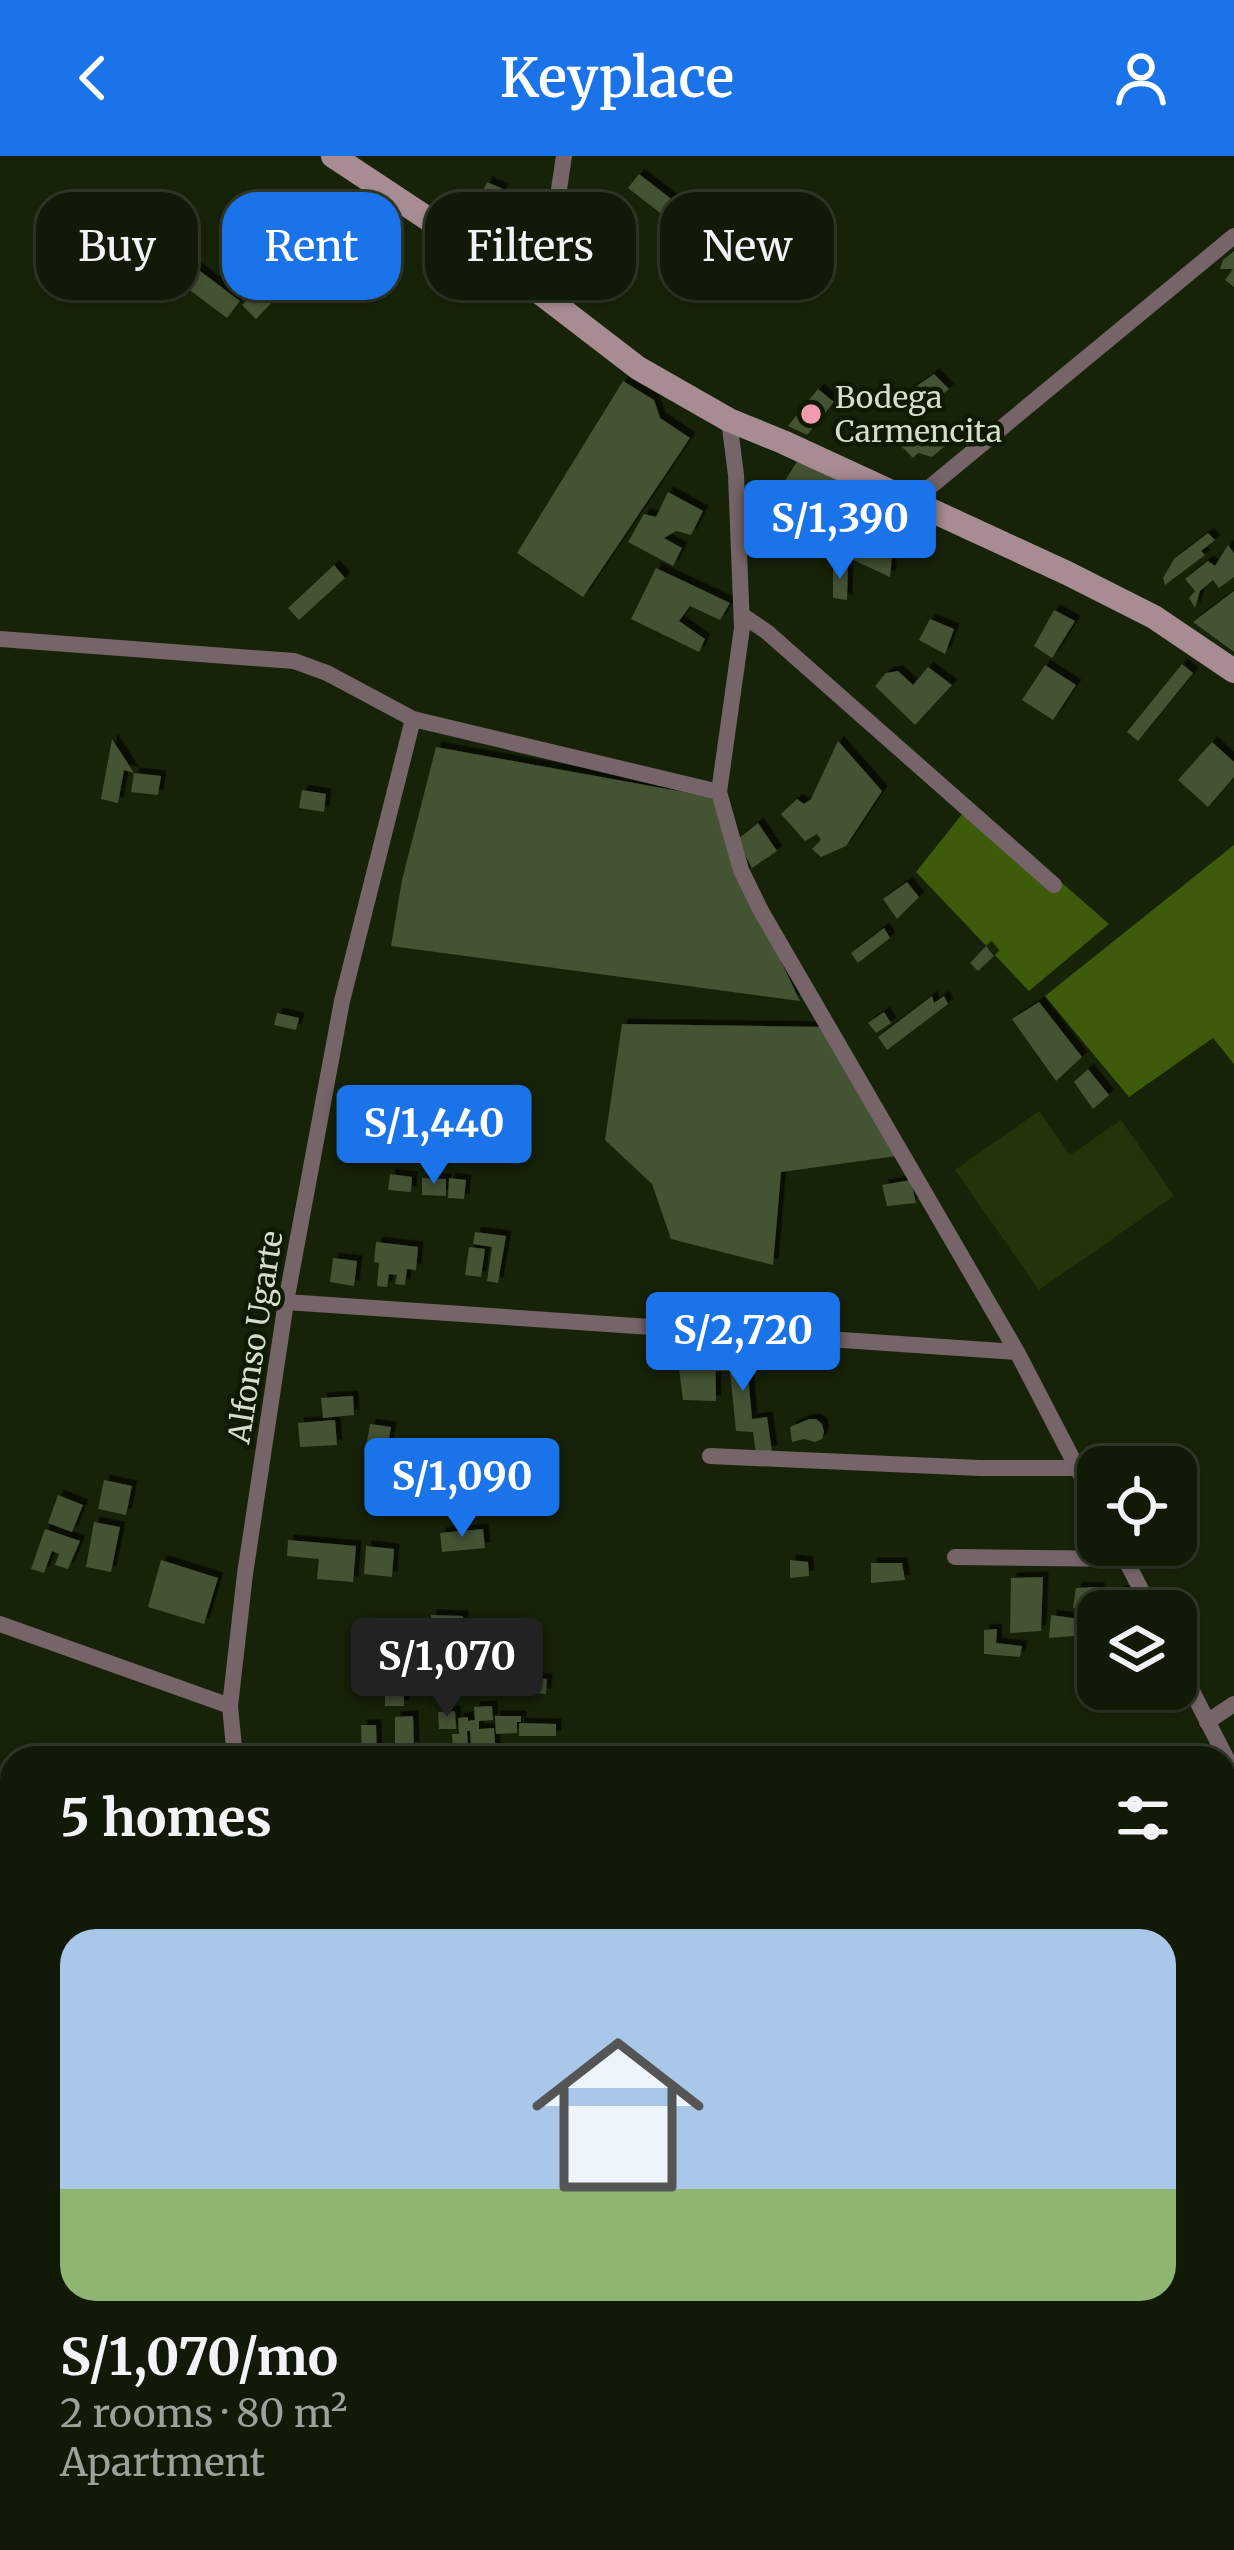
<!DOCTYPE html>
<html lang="en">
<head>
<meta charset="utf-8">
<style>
  :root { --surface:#111a06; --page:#1e2714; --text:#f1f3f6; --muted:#9ca19b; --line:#303828; --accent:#1a73e8 }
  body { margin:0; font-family:Merriweather,serif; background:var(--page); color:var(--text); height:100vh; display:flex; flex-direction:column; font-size:45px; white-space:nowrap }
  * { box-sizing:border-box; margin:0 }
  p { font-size:39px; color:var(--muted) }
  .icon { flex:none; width:66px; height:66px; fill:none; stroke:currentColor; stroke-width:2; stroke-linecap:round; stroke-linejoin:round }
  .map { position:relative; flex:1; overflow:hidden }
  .drawer { position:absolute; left:0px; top:1590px; width:1236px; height:804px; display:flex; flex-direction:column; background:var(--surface); border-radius:36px 36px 0 0; box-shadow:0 3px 9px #0004,0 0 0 3px var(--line) }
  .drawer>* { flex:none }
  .hud { position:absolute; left:36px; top:36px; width:1164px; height:108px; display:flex; gap:24px }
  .fabs { position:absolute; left:1077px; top:1290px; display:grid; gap:24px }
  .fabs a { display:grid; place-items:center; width:120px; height:120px; border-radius:24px; background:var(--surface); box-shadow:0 3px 9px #0004,0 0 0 3px var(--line); font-size:60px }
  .price { position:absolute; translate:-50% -102px; padding:0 27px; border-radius:12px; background:var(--accent); color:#fff; font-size:39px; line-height:78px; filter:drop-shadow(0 3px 6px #0008) }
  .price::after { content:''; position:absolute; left:50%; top:72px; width:36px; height:27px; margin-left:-18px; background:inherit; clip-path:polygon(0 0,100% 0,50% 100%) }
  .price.on { background:#222; color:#fff }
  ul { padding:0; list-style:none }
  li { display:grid; align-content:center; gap:24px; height:636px; padding:0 60px }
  li span { display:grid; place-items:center; height:372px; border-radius:36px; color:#555 }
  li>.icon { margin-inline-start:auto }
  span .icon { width:216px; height:216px; fill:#fffc; stroke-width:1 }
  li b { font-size:51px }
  h2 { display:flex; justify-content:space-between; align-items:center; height:144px; padding:0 60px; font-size:51px }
  .chip { padding:0 42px; border-radius:36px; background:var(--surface); box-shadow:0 3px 9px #0004,0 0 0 3px var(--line); font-size:42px; line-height:108px }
  .chip.on { background:var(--accent); color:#fff }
  header { display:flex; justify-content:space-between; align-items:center; height:156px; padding:0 60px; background:var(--accent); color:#fff; font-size:54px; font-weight:600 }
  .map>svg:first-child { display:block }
</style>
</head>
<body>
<header><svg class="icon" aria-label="back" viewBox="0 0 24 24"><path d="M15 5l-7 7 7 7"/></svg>Keyplace<svg class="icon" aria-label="person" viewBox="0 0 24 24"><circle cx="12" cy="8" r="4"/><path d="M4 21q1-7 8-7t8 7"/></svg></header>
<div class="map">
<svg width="1234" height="2394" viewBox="0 0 1234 2394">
  <defs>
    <filter id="shadow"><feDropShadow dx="5.5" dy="-5.5" stdDeviation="0" flood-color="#0009"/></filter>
  </defs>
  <rect width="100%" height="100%" fill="#172308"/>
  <path fill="#23340b" d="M1039,955L1070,999L1121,964L1174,1040L1039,1134L955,1014Z
    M0,2087L12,2091V2285L0,2280Z"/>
  <path fill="#3d5b0a" d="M971,647L1109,768L1029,835L916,716Z
    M1234,689V908L1213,882L1129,941L1045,840Z
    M1224,1818L1234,1820V1953L1224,1951Z"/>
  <path fill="#445235" filter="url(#shadow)" d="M639,18L750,104L739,118L628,32Z
    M487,26L503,33L497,47L481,40Z
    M332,62L344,72L256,163L242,149L277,114L283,119Z
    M1234,95V131L1225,124L1233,113H1220L1223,104Z
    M184,103L240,145L227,162L171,120Z
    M934,218L949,233L913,262L895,245Z
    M623,225L654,244L660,262L690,282L583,441L517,397Z
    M818,233L834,246L807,279L788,270Z
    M912,276L926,285L937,281L945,290L932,301L918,297L913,302L901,290Z
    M800,301L878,329L870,362L790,337L784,347L770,351V332L781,331Z
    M668,336L703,355L691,379L676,375L664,382L682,392L673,410L628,386L644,358L656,361Z
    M800,354L820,366L808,385L788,370Z
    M852,360L894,380L890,421L847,401Z
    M1208,377L1215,384L1201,395L1205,399L1165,429L1163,422L1174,403Z
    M1228,389L1234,397V421L1219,432L1213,424L1207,429L1200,435L1195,452L1189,442L1195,435L1185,423L1208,405L1215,410Z
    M848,408L847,444L833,442V410Z
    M334,409L345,422L299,464L288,452Z
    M656,412L730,447L720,464L690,450L679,465L705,483L699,496L631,463Z
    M1234,435V496L1193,466Z
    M1054,454L1075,465L1052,502L1034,490Z
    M930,463L954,473L945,498L919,484Z
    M1182,508L1193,517L1138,585L1127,576Z
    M1045,509L1076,529L1053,564L1022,544Z
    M928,511L952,529L915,569L875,530L886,517L898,515L913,529Z
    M112,583L134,617L124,614L118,647L101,643Z
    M838,585L882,635L846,690L821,701L812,693L821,684L817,678L805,685L781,658L797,643L804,648L811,643Z
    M1212,586L1234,606V621L1208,651L1178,624Z
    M436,591L717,642L729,697L800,845L391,790L402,724Z
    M134,617L161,620L158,639L131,636Z
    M302,634L326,638L324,656L299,652Z
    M758,667L777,695L752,712L737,684Z
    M907,726L919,741L897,763L883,743Z
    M884,772L890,782L858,807L851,797Z
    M986,790L994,800L978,815L970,807Z
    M932,840L934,847L944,840L948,848L887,894L878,881Z
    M1039,846L1082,901L1056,925L1012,863Z
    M884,856L891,867L876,877L868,867Z
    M277,857L299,862L296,874L274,869Z
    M622,868L828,871L897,1000L781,1016L773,1109L671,1083L652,1028L605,984Z
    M1088,913L1109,939L1093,953L1074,926Z
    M390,1018L412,1021L411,1036L388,1034Z
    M422,1022L446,1023V1040L422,1039Z
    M449,1022L466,1024L464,1043L448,1042Z
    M911,1024L916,1047L887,1050L882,1029Z
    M475,1076L506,1080L498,1127L487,1125L492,1091L473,1088Z
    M376,1086L418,1091L416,1114L407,1113L405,1129L395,1128L397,1119L389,1118L387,1131L377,1130L379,1107L374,1106Z
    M469,1091L485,1093L481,1121L465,1119Z
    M333,1102L357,1105L354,1130L330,1126Z
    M675,1181L715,1183L716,1245L683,1244Z
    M731,1184L745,1186L752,1263L767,1261L772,1295L756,1297L753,1276L736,1275L730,1215H715L718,1192L729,1191Z
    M353,1240L354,1259L323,1262L321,1242Z
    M809,1263H816L822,1268L824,1276L822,1283L815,1286L804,1283L792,1286L790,1271Z
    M335,1264L337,1289L300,1291L298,1267Z
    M370,1268L391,1271L387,1295L366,1291Z
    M104,1324L132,1330L126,1359L98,1353Z
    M58,1339L83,1349L72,1376L48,1367Z
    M94,1366L120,1371L111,1416L86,1411Z
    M45,1373L80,1385L68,1413L55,1409L59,1398L52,1395L44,1417L31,1413Z
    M483,1373L485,1392L442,1396L440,1377Z
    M288,1384L356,1390L353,1426L317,1423L319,1403L287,1400Z
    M366,1390L394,1393L392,1421L364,1418Z
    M161,1404L218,1422L204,1468L148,1451Z
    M790,1404L808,1406L809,1420L790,1422Z
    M871,1407H902L905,1424L871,1427Z
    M1043,1421L1041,1475L1010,1477L1011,1422Z
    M1099,1431L1100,1452H1073L1076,1432Z
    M1139,1434L1137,1455H1117L1119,1435Z
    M431,1459L463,1460V1495L430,1494Z
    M1051,1459L1086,1464L1085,1479L1049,1482Z
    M997,1473L996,1487L1022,1490L1020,1501L984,1498V1474Z
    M449,1496L450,1512H432L431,1497Z
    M385,1510H404V1550H385Z
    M485,1518L547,1523L546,1538L483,1533Z
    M492,1550L493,1564L479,1565V1573L494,1572L496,1602H472L470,1575H467L468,1592H453L452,1578H459L458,1562L468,1561V1565L475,1564L474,1551Z
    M455,1555L456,1573H439L438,1556Z
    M413,1560L414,1591H395V1561Z
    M495,1560H521V1566H517V1577L496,1578Z
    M519,1567L556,1568V1580H519Z
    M361,1569H376L377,1602H362Z"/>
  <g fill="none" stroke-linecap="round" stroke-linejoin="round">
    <path stroke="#756468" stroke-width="16" d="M543,139L564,0
      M729,264L736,319L742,472L719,636L741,714L761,755L1017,1196L1098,1352
      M913,345L1234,80
      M742,459L767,476L1054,729
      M0,483L294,505L327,517L413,563L719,636
      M286,1146L1017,1196
      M710,1300L980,1312H1076
      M1118,1389L1152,1455
      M955,1401L1126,1403
      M0,1468L230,1550
      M1176,1504L1234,1617
      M1207,1566L1234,1548
      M235,1602L230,1550L245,1418L286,1146L342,845L413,563
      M1224,1810L1234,1811
      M0,1926L12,1930
      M1224,2297L1234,2300
      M295,2382L304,2394
      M409,2382L452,2394"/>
    <path stroke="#a78c91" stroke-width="24" d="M333,0L543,139L638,212L729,264L783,286L1067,417L1154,461L1234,515"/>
  </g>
  <circle fill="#f29aae" stroke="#0e1a01" stroke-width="4.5" cx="811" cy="258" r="12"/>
  <g text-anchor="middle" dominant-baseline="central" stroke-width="9" stroke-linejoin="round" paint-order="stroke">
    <g font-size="30" fill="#d5ddcd" stroke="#0e1a01" text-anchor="start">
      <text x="835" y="241">Bodega<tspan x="835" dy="34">Carmencita</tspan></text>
    </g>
    <g font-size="30" fill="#d5ddcd" stroke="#0e1a01">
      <text transform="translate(255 1181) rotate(-81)">Alfonso Ugarte</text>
    </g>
  </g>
</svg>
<div class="fabs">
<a><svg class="icon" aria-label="locate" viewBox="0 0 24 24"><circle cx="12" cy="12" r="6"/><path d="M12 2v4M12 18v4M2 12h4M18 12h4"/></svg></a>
<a><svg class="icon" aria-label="layers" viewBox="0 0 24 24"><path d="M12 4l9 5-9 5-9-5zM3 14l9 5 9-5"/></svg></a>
</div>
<b class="price" style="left:840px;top:426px">S/1,390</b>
<b class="price" style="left:434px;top:1031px">S/1,440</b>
<b class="price" style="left:743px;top:1238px">S/2,720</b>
<b class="price" style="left:462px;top:1384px">S/1,090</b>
<b class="price on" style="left:447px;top:1564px">S/1,070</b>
<div class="hud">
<a class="chip">Buy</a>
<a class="chip on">Rent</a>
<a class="chip">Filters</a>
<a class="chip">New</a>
</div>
<section class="drawer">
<h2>5 homes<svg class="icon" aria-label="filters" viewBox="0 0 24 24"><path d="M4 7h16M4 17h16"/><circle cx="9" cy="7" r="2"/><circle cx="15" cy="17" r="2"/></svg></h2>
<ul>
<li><span style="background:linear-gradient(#a9c7e8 70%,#8fb573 0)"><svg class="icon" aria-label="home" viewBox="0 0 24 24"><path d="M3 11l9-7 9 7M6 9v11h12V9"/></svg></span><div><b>S/1,070/mo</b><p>2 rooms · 80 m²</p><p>Apartment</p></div></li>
</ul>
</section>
</div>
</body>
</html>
